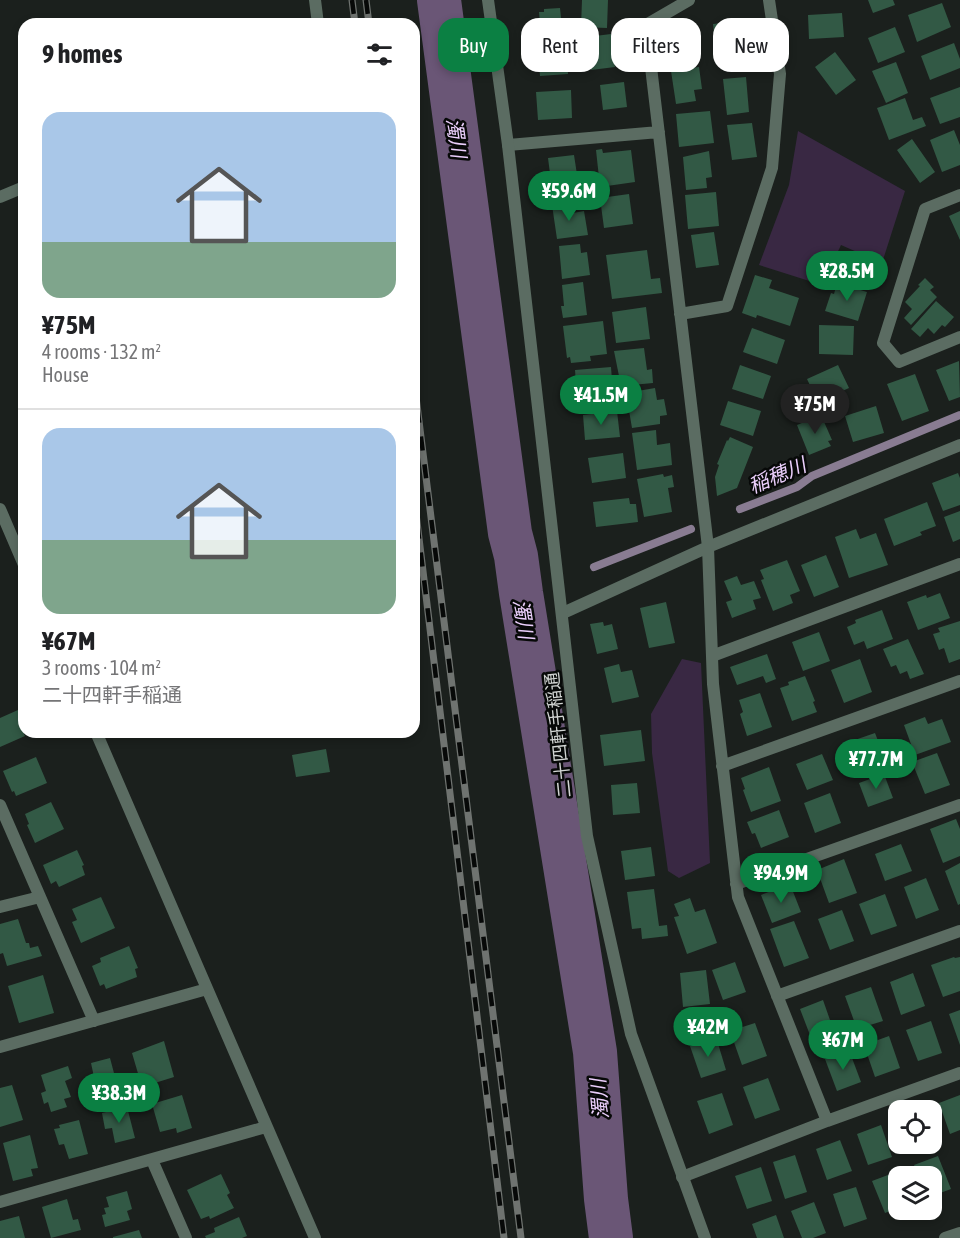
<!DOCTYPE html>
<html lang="en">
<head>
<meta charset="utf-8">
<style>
  :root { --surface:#fff; --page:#f2f2f2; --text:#202124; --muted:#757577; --line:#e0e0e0; --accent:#0b8043 }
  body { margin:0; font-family:"Asap Condensed","Noto Sans JP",sans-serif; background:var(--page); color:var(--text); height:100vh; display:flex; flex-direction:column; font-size:22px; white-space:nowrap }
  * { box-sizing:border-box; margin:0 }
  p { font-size:20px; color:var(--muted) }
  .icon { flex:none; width:33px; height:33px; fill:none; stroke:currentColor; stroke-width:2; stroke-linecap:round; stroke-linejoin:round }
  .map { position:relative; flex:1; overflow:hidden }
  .side { position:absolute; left:18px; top:18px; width:402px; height:720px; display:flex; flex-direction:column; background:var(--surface); border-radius:18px; box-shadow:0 3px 9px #0003 }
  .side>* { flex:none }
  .top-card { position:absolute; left:438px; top:18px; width:432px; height:54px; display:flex; gap:12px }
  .tools { position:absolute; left:888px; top:1100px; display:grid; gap:12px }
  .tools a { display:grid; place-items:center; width:54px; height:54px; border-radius:12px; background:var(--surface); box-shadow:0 3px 9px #0003; font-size:30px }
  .price { position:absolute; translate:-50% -51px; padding:0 14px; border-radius:21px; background:var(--accent); color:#fff; font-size:20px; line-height:39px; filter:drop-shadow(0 2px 3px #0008) }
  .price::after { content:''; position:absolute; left:50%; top:36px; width:18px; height:14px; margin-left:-9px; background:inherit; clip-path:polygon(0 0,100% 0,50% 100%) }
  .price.selected { background:#222; color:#fff }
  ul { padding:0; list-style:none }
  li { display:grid; align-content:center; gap:12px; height:318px; padding:0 24px }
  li+li { border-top:2px solid var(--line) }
  li span { display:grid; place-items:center; height:186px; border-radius:18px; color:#555 }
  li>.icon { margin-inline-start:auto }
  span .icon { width:108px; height:108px; fill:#fffc; stroke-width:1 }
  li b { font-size:26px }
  h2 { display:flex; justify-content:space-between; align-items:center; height:72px; padding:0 24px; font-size:26px }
  .tag { padding:0 21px; border-radius:18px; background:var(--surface); box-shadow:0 3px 9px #0003; font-size:21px; line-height:54px }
  .tag.selected { background:var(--accent); color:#fff }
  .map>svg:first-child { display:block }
</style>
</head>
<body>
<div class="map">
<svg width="960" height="1238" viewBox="0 0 960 1238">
  <rect width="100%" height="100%" fill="#1b201d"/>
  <path fill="#392843" d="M798,131L905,191L882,263L841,245L822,285L759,265L789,185Z
    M682,659L701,663L710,863L679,878L668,871L652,753L651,714Z"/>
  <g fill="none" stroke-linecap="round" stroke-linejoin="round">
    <path stroke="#897c92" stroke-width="8" d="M740,509L797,487L812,476L960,415
      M594,567L691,529
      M521,593L534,588"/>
    <path stroke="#6a5676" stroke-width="44" d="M439,0L510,533L516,556L521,593L595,1052L606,1199L611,1238"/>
  </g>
  <path fill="#325945" d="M582,0H608L607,28L581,27Z
    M868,0H893L895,5L873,13Z
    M942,3L951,27L917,42L908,15Z
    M560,8L563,36L536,39L534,25L540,24L539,12H544V9Z
    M842,13L844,37L809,39L808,15Z
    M742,21L746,60L717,63L713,24Z
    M692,25L695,56L667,59L666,50H669L667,28Z
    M895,27L905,52L878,63L868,38Z
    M611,34L615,67L591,70L587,37Z
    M954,43L960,59V68L930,80L921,56Z
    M566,48L568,74L540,76L539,65L546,64L544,50Z
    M835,52L856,80L836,95L815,67Z
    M896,62L908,93L886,103L872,71Z
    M699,67L702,89L694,90L696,101L676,104L671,71Z
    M746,77L749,112L727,115L723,79Z
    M624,82L627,107L603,110L600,85Z
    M960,87V117L940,124L930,98Z
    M571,90L572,118L538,120L536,92Z
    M905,98L913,120L922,117L926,126L889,140L877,108Z
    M710,111L714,143L679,147L676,114Z
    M752,123L757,157L732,160L727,125Z
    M954,130L960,145V165L942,172L930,140Z
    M912,139L935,172L920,183L897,150Z
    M602,149L603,153L631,150L635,182L600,187L596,150Z
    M709,151L712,177L706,178L707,188L686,190L683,157Z
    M574,155L580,194L553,197L548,158Z
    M716,192L719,226L688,229L685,195Z
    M629,194L633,224L604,228L600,198Z
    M571,203L573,213L584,211L588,235L557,239L552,205Z
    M960,211V240L949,216Z
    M714,232L719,265L696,268L691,235Z
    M580,244L581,253L587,252L590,275L562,279L559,246Z
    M647,250L651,279L660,278L662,293L612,299L606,255Z
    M844,256L875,265L868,287L837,278Z
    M755,275L772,280L769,288L799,298L790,326L757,315L756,318L742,313Z
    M925,278L934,287L930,290L937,297L911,325L904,318L912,309L905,302L920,286L918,285Z
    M583,282L587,315L563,318L561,306H564L562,285Z
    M837,283L867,292L858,321L825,311L831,293L834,294Z
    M936,301L954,317L945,327L942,325L934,334L928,328L920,337L911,329Z
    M646,307L650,339L616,343L612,312Z
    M603,321L607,354L590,356L591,361L571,363L570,357L567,358L563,326Z
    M819,325L854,326L853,355L819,354Z
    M752,328L785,340L777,364L743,352Z
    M644,348L647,370L652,369L653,383L621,386L614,351Z
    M959,361L960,397L949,401L936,370Z
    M740,365L771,376L763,399L732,389Z
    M838,365L849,388L818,402L807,379Z
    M611,367L613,393L577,396L575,370Z
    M915,374L929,411L902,421L887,384Z
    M655,388L657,400L664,399L667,415L660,416V424L632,428L626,393Z
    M728,401L761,411L753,436L720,425Z
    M876,406L884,433L853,442L845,416Z
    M617,411L620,437L585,440L583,415Z
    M821,415L832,440L828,441L831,446L809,455L797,425Z
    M656,430L657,445L670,443L672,465L637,470L632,433Z
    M730,437L753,447L737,488L717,496L715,477L719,465L717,464L727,440L728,441Z
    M623,453L626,478L592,483L588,458Z
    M958,473L960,478V505L943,511L932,483Z
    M663,474L664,477L672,475L674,487L668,488L672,512L644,517L637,479Z
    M629,498L630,504H636L638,522L596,527L593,502Z
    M927,502L936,526L920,532L922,535L894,546L884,519Z
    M960,511V539L953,542L944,517Z
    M856,529L860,539L876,533L888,565L849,578L835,537Z
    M826,555L839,587L814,597L801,565Z
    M787,560L800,591L790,595L793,603L773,611L761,580L764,579L760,570Z
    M737,576L741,585L754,581L761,598L753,600L756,609L732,618L726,602L732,600L724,581Z
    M940,593L950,618L918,630L907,602L926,595L927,598Z
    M666,602L675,643L649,648L640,608Z
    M882,610L893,639L867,649L864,641L854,645L847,627L856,623L855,620Z
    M960,621V659L949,663L944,648L939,650L933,634L940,632L938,628Z
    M603,622L604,626L612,624L618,649L597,654L590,624Z
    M819,632L830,661L803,671L792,642Z
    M908,639L924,674L910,679L907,671L900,674L896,665L891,667L883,649Z
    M767,654L776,679L766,683L763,676L737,685L730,667Z
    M860,659L872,692L844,703L831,670Z
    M619,664L621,672L632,670L639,697L612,703L604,668Z
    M805,676L815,701L813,702L817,712L792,721L780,688L789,685L788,682Z
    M760,693L772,727L747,736L740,714L743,712L739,700Z
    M18,710L24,723L21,727L25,736L0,747V718Z
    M925,717L928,724L942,719L951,742L915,755L904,725Z
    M641,730L645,761L604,766L600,735Z
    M875,733L887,764L861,774L849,742Z
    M326,749L330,772L296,777L292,755Z
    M937,753L950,785L925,794L912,762Z
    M822,754L833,780L807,790L796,764Z
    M36,757L47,783L16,796L14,791L12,792L3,771Z
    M769,767L781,801L751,812L743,790L745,789L741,778Z
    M884,774L893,798L868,807L859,783Z
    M637,783L640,813L613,815L611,785Z
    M830,793L841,823L815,833L804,803Z
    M51,802L64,829L35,843L27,825L29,824L25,814Z
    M779,810L789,837L761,848L755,833L752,834L747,822Z
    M956,819L960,829V856L943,863L930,829Z
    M901,844L912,871L885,881L875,854Z
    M651,847L655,876L625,880L621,851Z
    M77,850L84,865L82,866L85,875L59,887L56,881L51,884L43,865Z
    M844,859L857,893L829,903L817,870Z
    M960,863V904L958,905L945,871Z
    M926,878L939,910L916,919L904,887Z
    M790,884L801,912L772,923L761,895Z
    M654,889L659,926L667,925L668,936L642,939L641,928L632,929L627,892Z
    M885,894L897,926L871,935L859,904Z
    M101,897L115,928L81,943L72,922L77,920L72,909Z
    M690,898L695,912L705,909L717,943L687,954L674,917L679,916L674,904Z
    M842,910L854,941L830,950L818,919Z
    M18,919L26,943H29L30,948L38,946L42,956L7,966L3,953L0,954V924Z
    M794,921L809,958L784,967L770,929Z
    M129,946L138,968L135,969L137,977L106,989L104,984L100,986L92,966L101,962L100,958Z
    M954,957L955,958L960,957V991L943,997L931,965Z
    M735,962L746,992L723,1000L712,970Z
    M706,970L710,1004L683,1007L680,973Z
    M913,973L925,1006L901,1015L890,982Z
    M43,975L54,1013L19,1023L8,986Z
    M871,987L883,1021L857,1029L845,996Z
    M823,1000L837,1040L815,1048L800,1009Z
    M960,1010V1045L949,1014Z
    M931,1021L942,1053L918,1061L906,1030Z
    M755,1023L767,1056L742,1065L730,1031Z
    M889,1036L900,1068L875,1077L864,1045Z
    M716,1037L726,1070L701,1078L690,1046Z
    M164,1041L174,1077L142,1087L132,1053Z
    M849,1050L861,1082L837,1091L825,1059Z
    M110,1058L119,1092L92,1099L87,1079L94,1077L91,1063Z
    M68,1066L72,1078L65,1081L71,1097L64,1099L67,1107L51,1112L48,1102L44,1104L41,1093L46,1091L41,1075Z
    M768,1078L780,1110L755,1119L743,1087Z
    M12,1085L23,1120L0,1127V1088Z
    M722,1093L733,1125L709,1134L697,1101Z
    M182,1095L192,1128L177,1133L176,1128L160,1132L152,1104Z
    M960,1095V1130L950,1134L939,1103Z
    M127,1107L135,1138L115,1143L112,1128L105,1129L102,1113Z
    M79,1120L88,1154L69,1159L64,1144L59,1145L54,1129L60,1128L59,1125Z
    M881,1125L892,1157L868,1165L857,1134Z
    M30,1135L38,1168L31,1169L33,1176L13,1181L3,1143Z
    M840,1140L852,1171L827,1180L816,1149Z
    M907,1143H929L909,1150Z
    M795,1155L807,1192L785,1199L773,1162Z
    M938,1156L951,1189L932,1196V1176H919L914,1165Z
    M761,1167L772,1201L747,1209L735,1176Z
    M896,1172L898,1178V1208L885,1213L872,1181Z
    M221,1174L230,1193L227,1195L234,1208L210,1219L209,1216L201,1219L187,1190Z
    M856,1187L867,1219L844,1227L833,1194Z
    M127,1191L132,1209L127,1211L130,1220L105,1227L102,1215L106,1214L104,1208L109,1207L106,1197Z
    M67,1199L73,1220L78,1219L81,1230L51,1238L42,1207Z
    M814,1202L826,1233L813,1238H802L791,1211Z
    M776,1215L784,1238H757L752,1224Z
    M19,1216L25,1238H0V1221Z
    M239,1217L247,1236L242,1238H206L205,1236L215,1232L214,1228Z
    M139,1230L142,1238H113V1237Z"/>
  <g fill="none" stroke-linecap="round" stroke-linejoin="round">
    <path stroke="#5b6c62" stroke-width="12" d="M315,0L318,24
      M689,0L646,25L708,547L713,684L738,897L827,1121
      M508,145L659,132
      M960,195L925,209L883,343L899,362L960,337
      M0,197L24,187
      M680,314L727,306L772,168L780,74L769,0
      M0,509L24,565
      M563,613L708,547L960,445
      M712,656L960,564
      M96,732L315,1238
      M722,766L960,681
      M0,805L94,1021
      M736,884L960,805
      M0,907L40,897
      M777,996L960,931
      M0,1047L207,989
      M152,1160L186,1238
      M682,1177L827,1121L960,1073
      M0,1202L266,1127"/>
    <path stroke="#5b6c62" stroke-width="12" d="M488,0L508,145L587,836L631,1034L705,1238
      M945,1238L960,1233"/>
    <defs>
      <path id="rail" d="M352,0L355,24
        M366,0L369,24
        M414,381L521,1238
        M414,497L504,1238"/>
    </defs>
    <use href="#rail" stroke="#6f7370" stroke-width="7"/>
    <use href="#rail" stroke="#070908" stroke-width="4.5" stroke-dasharray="14" stroke-linecap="butt"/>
  </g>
  <g text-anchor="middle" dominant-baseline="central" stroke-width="5" stroke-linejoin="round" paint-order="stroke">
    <g font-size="18" fill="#d2d5d3" stroke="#070908">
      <text transform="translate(558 735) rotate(-96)">二十四軒手稲通</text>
    </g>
    <g font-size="20" font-style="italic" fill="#ebcffc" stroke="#070908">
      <text transform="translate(457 138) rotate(82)">濁川</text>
      <text transform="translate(777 475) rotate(-23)">稲穂川</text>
      <text transform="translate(524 619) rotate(81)">濁川</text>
      <text transform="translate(599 1099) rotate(-95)">濁川</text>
    </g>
  </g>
</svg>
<div class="tools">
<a><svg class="icon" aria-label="locate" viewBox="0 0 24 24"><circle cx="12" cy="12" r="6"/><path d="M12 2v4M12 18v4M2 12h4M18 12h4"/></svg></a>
<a><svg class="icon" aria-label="layers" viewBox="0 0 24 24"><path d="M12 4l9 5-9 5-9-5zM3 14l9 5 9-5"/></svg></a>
</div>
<b class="price" style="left:569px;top:222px">¥59.6M</b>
<b class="price" style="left:847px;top:302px">¥28.5M</b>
<b class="price" style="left:601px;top:426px">¥41.5M</b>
<b class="price selected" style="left:815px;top:435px">¥75M</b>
<b class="price" style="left:876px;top:790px">¥77.7M</b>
<b class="price" style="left:781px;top:904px">¥94.9M</b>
<b class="price" style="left:708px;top:1058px">¥42M</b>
<b class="price" style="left:843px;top:1071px">¥67M</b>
<b class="price" style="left:119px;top:1124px">¥38.3M</b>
<div class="top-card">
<a class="tag selected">Buy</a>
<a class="tag">Rent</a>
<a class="tag">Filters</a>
<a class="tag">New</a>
</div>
<section class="side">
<h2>9 homes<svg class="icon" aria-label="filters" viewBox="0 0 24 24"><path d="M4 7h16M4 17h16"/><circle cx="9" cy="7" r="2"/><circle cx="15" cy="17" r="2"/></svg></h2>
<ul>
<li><span style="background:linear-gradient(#a9c7e8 70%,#7fa58c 0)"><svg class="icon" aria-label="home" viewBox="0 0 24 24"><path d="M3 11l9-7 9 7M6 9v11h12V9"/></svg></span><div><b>¥75M</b><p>4 rooms · 132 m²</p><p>House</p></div></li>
<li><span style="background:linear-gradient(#a9c7e8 60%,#7fa58c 0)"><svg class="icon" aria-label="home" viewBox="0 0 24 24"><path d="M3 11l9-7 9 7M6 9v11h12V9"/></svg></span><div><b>¥67M</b><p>3 rooms · 104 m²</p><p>二十四軒手稲通</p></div></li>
</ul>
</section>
</div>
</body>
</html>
